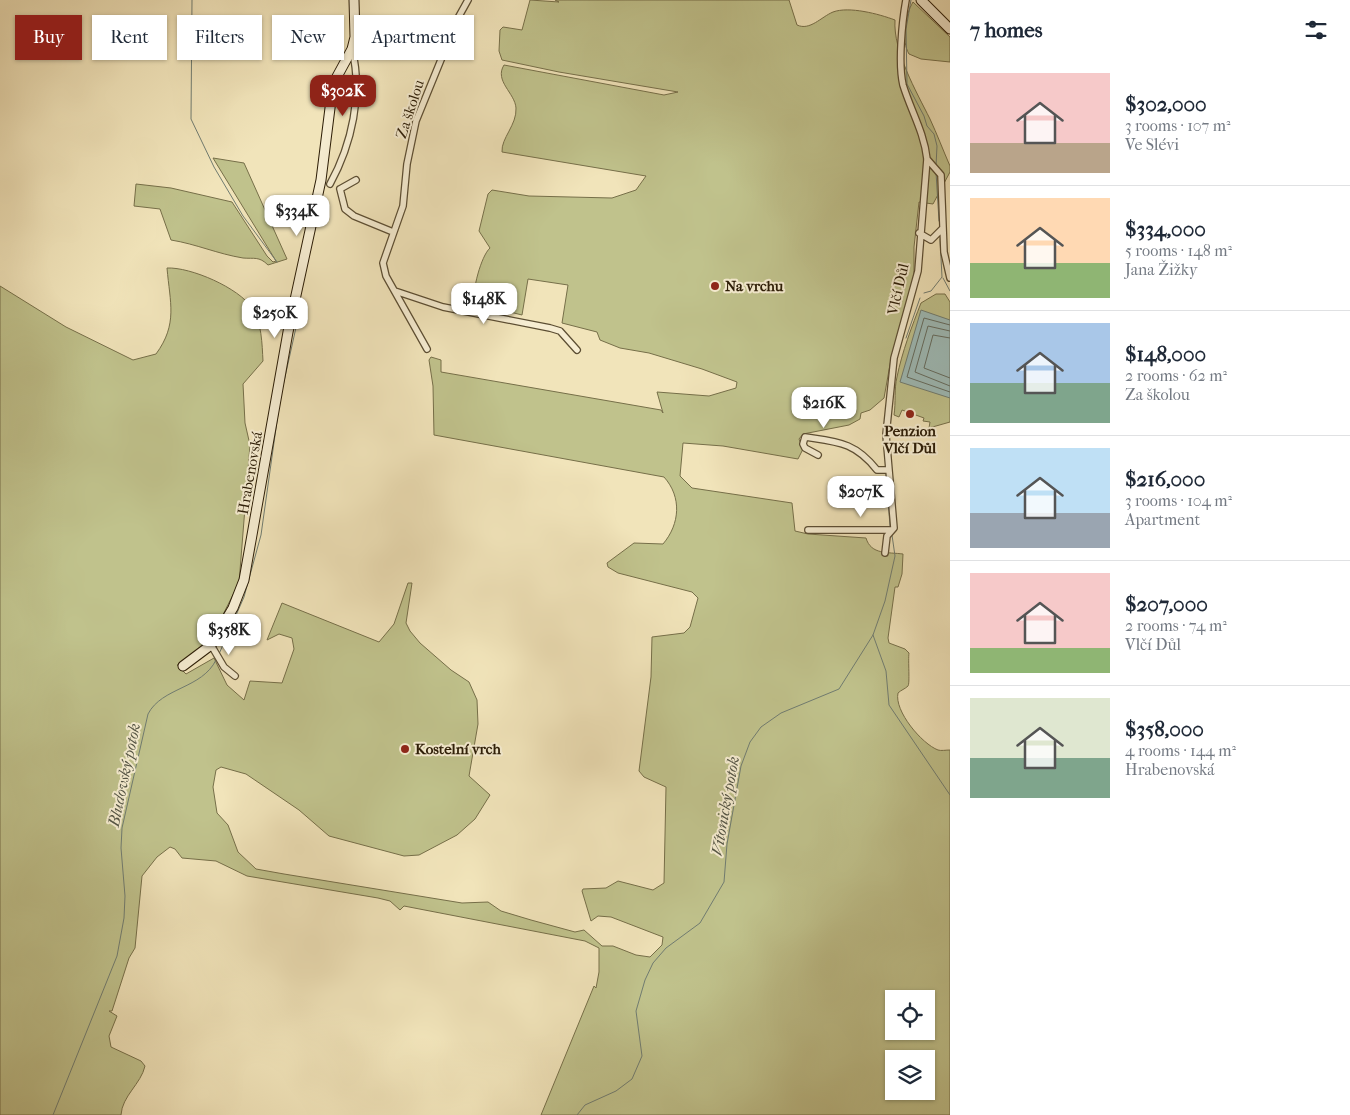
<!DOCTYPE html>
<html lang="en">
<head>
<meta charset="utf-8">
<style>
  :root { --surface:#fff; --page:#f2f2f3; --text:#1f2937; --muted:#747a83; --line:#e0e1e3; --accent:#8f2418 }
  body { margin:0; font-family:"IM FELL French Canon",serif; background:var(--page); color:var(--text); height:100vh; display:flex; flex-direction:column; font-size:19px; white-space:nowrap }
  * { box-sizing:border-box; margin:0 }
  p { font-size:16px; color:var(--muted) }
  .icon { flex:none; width:28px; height:28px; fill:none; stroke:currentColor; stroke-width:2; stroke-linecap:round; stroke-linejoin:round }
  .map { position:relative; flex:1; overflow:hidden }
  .panel { display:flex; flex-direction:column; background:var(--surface); width:400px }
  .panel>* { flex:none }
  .hud { position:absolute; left:15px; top:15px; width:475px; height:45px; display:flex; gap:10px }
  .controls { position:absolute; left:885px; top:990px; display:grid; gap:10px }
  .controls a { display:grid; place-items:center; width:50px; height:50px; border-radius:0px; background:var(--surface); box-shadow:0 1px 4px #0004; font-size:25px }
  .price { position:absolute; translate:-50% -42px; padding:0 11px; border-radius:10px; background:#fff; color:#222; font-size:16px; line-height:32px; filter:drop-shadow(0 1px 2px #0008) }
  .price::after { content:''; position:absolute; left:50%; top:30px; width:15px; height:11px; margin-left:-8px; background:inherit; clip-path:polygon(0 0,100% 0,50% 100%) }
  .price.active { background:var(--accent); color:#fff }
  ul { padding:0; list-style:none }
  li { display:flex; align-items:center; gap:15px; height:125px; padding:0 20px }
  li+li { border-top:1px solid var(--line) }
  li span { display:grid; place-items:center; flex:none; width:140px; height:100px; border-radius:0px; color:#555 }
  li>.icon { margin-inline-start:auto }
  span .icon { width:60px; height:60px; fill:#fffc; stroke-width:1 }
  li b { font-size:21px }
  h2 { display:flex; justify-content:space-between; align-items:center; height:60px; padding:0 20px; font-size:21px }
  .pill { padding:0 18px; border-radius:0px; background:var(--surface); box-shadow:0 1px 4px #0004; font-size:18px; line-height:45px }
  .pill.active { background:var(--accent); color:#fff }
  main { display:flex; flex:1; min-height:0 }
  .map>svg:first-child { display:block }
</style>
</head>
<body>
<main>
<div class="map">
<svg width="950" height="1115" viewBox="0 0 950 1115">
  <rect width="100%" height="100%" fill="#f1e4ba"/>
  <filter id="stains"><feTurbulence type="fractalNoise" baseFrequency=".004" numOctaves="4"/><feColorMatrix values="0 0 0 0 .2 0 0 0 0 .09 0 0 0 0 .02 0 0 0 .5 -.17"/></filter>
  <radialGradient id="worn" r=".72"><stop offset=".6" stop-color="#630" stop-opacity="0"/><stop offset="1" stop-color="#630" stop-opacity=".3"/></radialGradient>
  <path fill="#c0c28c" stroke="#766f49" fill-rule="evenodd" d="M530,0L559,2L555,0H789L797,25C810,31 821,17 833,12C849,6 879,14 895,20C893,51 916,91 930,119C937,134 943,150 950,166V172L933,204L919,202L914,247V278L891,359L884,398L870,410L861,413L860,419L849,425L803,434L799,439L803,449L798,459L723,446L683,443L680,476L692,488L792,503L795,531L808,534L866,538C871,555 888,552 903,554L902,574L898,587H895L888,638L889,643L905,649L909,653C908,660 910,684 908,686C905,689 901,690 898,693C894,711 922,744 938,750C941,751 946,750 950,750V1115H541L594,986L596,988L599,972V948L585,941L404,906L400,910L390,901L378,898L247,876L216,861L182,858L175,849L170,847L157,857L142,876L135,948L129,958L112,1011H109L117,1016L109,1036L111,1047L141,1061L145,1066C141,1084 122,1096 121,1115H0V286L66,327L133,360L156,354C178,324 170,303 167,268C191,267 239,288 252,308C262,323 262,344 263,361L243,384L245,423L250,445L239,583L208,644L177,665L186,674L214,658L227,685L244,700L250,681L282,683L294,649L292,638L279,634L267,640L282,603L379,642L394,624L408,583H412L406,623L410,631L420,643L451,670L469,682L477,700L478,724L469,776L490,795L475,819L457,835L419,855L404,856L329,836L299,810L246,774L221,767L216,770L213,787L217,813L228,825L238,852L256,869L284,874L462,903L488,902L501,911L531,920L575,932L584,930L602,946H613L636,955L650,957L662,945L663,937L611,917L598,916L591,921L582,891L583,889L606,888L618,881L653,890L664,883L666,787L644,777L639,771L651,677L652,637L684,633L690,627L698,598L692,592L618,573L608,567L607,563L634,543L663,544C680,524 682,497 664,477L434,435L433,386L429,360L431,357L441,360V372L661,410L663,413L657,392L709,396L736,388L737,382L702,369L649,353L620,348L600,340L597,332L562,323L568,285L528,279L522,315L474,303C472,291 481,256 490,248L479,231L488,194L492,190L529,196L612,198L636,190L646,176L502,152C501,138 517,125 516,108C515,93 494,81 504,65L664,95L678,92L559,72L502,60L499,51L500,30L503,27L522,30ZM894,999H926V1031H894ZM894,1059H926V1091H894Z
    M913,2L950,37V62L921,59L909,54C901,41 905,15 913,2Z
    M213,158L244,163L287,259L268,265C259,256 254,259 243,258C218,254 196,244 171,240L160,209L134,206L136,184L171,188L232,202L267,256L273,262L276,261Z
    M936,294H945L950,302V422L929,428L930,422L923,421L924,418L902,410L899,417L894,415C896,402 894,389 897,377C902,352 912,326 921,303Z"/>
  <path fill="#9ebcb9" stroke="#707c71" d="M921,310L950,320V398L900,382Z"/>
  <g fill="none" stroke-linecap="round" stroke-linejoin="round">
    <path stroke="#646c60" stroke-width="1" d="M950,325L924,318L907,377L950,392
      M950,331L928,326L915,372L950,386
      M950,338L933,335L924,368L950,378"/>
    <path stroke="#707c71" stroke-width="1" d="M192,0L191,119L214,167L243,216L277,262
      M911,0L906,29L907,84L924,116L927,126L934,134L937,146L936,166
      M936,172L939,221
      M943,278L950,291
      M924,293L931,291L942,277L940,239
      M906,338L920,298
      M283,386L297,323
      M889,437V429
      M886,473L890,526
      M873,635L886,671L889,705L950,795
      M219,654L244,597L261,535L278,414
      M53,1115L117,956L124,918L125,896L121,848L122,828L148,714C162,687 202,689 216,660
      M577,1115L585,1105L616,1091L632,1079L642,1056L636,1011L645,980L653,963L666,948L700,923L724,882L727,844L741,766L750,742L761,727L781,713L839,689L873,635L885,601L895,556L892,535"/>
    <defs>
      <path id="street" d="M927,159L941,175L944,252L950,278
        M330,184C352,144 363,94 352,49
        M340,189L345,209L354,216L393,232
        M340,189L356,180
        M919,233L931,240L942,229
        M395,291L443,307L550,328L560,331L577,350
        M427,349L386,276L383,263L403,206L407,164L416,121L458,18L468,0
        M818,455L805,448L803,444L805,437C838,442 855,442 877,470H888
        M808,530H892
        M885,553L887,536L894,528L886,435L894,358L918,271L927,159C924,132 911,111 903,85C898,64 902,22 906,0
        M211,645L224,667L235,676"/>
      <path id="secondary" d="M921,0L950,29
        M183,666L211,645L233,608L244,580L288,332L321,180L333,84L352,49L355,37L354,0"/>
    </defs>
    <use href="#street" stroke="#5c4e33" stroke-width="8"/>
    <use href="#secondary" stroke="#2b1c06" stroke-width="11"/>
    <use href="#street" stroke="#f6edd2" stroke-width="5.5"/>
    <use href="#secondary" stroke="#f6edd2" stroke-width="9"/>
  </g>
  <g fill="#8f2418" stroke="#f6edd2" stroke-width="2">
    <circle cx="715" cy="286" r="5"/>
    <circle cx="910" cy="414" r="5"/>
    <circle cx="405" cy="749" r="5"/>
  </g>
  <g text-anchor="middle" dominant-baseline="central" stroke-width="4" stroke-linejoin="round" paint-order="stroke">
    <g font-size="15" fill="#2b1c06" stroke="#f6edd2">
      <text transform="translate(410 109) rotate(-72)">Za školou</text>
      <text transform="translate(898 289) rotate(-77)">Vlčí Důl</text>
      <text transform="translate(250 473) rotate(-80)">Hrabenovská</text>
    </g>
    <g font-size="15" font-weight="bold" fill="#2b1c06" stroke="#f6edd2" text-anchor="start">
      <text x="725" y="286">Na vrchu</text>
      <text x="910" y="431" text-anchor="middle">Penzion<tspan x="910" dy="17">Vlčí Důl</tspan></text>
      <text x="415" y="749">Kostelní vrch</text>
    </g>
    <g font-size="16" font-style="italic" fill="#535445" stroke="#f6edd2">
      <text transform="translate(124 775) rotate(-78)">Bludovský potok</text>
      <text transform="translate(725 806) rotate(-80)">Vítonický potok</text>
    </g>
  </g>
  <rect width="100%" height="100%" filter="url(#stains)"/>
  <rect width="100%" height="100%" fill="url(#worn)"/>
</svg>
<div class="controls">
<a><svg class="icon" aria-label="locate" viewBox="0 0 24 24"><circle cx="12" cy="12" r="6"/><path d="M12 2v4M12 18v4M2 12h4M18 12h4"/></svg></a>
<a><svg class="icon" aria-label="layers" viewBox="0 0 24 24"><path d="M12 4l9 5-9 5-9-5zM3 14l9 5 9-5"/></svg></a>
</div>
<b class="price active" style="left:343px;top:117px">$302K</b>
<b class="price" style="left:297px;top:237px">$334K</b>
<b class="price" style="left:484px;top:325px">$148K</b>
<b class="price" style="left:275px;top:339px">$250K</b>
<b class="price" style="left:824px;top:429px">$216K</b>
<b class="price" style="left:861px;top:518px">$207K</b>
<b class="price" style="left:229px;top:656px">$358K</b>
<div class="hud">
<a class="pill active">Buy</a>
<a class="pill">Rent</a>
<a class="pill">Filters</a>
<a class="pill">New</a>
<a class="pill">Apartment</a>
</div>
</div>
<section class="panel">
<h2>7 homes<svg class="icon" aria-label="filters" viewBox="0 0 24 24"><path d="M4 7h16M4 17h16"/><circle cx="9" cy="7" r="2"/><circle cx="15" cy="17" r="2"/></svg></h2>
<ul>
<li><span style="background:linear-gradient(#f6c9c9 70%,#b9a48a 0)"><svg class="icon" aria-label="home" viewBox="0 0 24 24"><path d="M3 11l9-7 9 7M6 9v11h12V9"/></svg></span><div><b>$302,000</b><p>3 rooms · 107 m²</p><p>Ve Slévi</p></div></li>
<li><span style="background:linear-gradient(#ffd9b3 65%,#8fb573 0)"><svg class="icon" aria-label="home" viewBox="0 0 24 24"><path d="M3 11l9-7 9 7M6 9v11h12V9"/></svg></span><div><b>$334,000</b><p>5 rooms · 148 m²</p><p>Jana Žižky</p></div></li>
<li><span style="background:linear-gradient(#a9c7e8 60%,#7fa58c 0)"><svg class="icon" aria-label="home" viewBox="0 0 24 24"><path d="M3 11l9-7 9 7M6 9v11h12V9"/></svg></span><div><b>$148,000</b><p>2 rooms · 62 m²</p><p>Za školou</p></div></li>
<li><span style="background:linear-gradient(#bfe0f5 65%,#9aa5b1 0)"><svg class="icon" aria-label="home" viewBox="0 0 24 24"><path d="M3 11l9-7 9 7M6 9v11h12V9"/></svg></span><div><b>$216,000</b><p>3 rooms · 104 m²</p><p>Apartment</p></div></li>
<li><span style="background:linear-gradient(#f6c9c9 75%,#8fb573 0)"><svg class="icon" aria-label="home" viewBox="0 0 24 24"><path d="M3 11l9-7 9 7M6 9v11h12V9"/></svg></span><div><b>$207,000</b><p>2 rooms · 74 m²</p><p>Vlčí Důl</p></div></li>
<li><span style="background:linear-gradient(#dfe7d0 60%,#7fa58c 0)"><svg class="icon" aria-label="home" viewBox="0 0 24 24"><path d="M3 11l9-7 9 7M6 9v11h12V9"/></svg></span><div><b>$358,000</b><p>4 rooms · 144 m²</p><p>Hrabenovská</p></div></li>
</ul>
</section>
</main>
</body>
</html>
